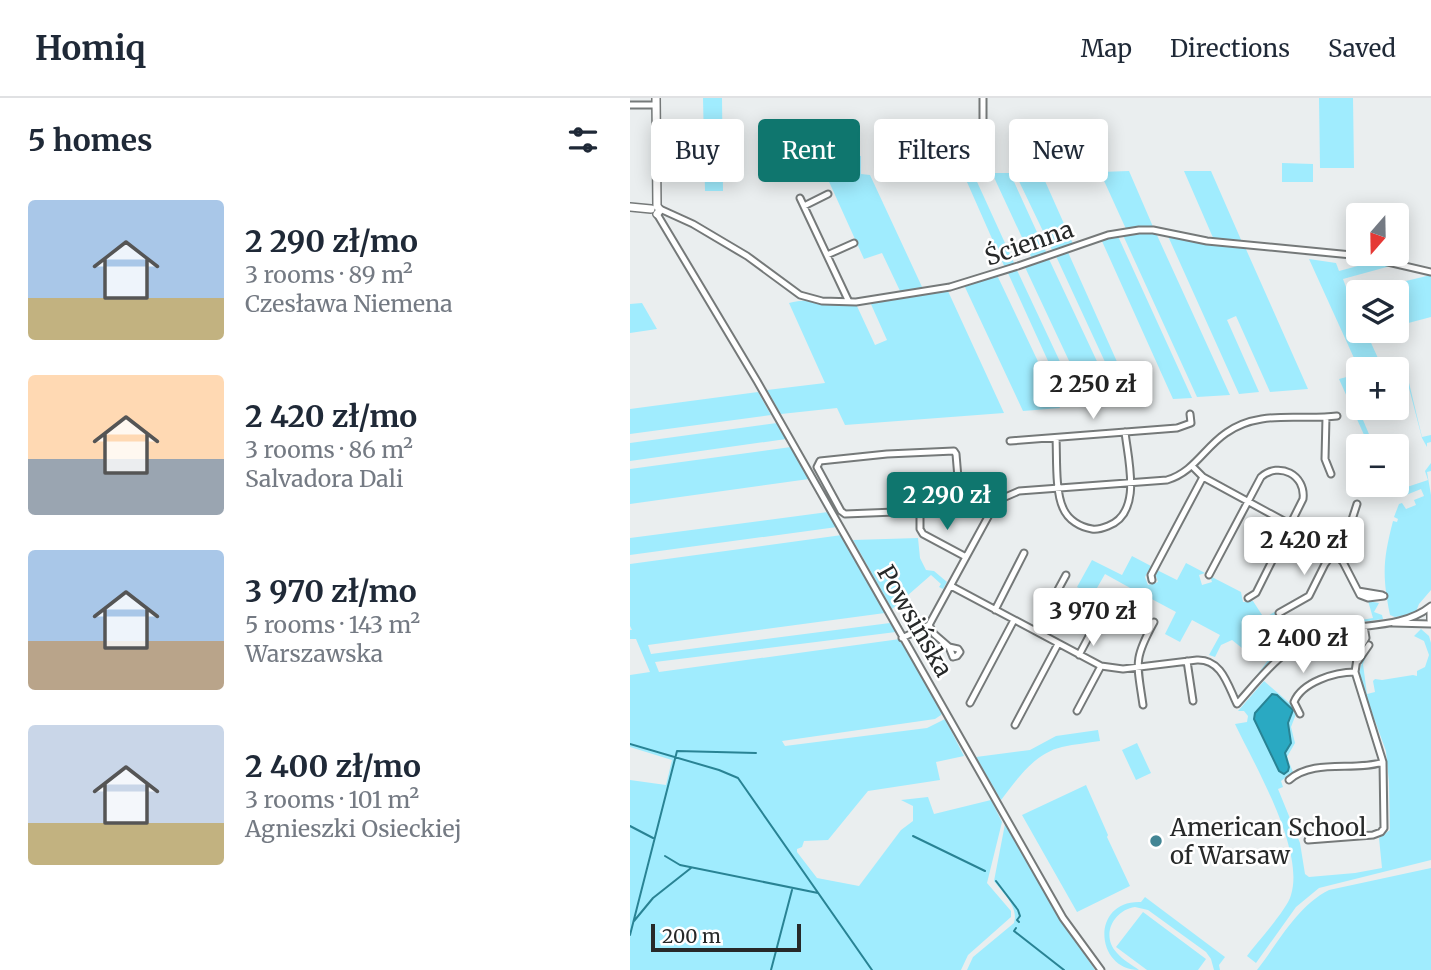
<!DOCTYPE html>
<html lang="en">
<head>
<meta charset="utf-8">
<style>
  :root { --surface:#fff; --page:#f2f2f3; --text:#1f2937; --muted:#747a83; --line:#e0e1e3; --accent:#0f766e }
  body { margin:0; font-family:Merriweather,serif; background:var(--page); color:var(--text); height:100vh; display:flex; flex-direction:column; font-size:26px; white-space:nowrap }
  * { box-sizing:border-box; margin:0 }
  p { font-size:23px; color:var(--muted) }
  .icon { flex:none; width:38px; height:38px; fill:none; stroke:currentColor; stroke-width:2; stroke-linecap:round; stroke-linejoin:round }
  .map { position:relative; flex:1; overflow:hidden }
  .sheet { display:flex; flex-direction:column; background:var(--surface); width:630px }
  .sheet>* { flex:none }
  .guide { position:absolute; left:21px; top:21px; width:665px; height:63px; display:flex; gap:14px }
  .needle { width:46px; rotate:200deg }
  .fabs { position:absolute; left:716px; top:105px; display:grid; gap:14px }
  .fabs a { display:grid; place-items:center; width:63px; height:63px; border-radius:7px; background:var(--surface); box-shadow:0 4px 18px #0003; font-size:35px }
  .scale { position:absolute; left:21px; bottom:18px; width:150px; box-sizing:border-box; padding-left:7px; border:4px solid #272929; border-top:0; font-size:19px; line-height:24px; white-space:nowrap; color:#272929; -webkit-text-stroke:5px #fff; paint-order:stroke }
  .price { position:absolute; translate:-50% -60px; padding:0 16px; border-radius:7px; background:#fff; color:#222; font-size:23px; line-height:46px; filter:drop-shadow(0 2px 4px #0008) }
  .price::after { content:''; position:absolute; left:50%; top:42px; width:21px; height:16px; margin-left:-10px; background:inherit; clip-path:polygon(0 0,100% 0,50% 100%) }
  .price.active { background:var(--accent); color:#fff }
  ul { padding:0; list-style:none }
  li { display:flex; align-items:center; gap:21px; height:175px; padding:0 28px }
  li span { display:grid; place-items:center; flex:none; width:196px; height:140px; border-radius:7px; color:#555 }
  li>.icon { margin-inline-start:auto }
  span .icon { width:84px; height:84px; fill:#fffc; stroke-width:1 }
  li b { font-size:30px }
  h2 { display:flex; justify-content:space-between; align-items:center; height:84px; padding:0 28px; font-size:30px }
  .tag { padding:0 24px; border-radius:7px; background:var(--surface); box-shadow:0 4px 18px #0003; font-size:24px; line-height:63px }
  .tag.active { background:var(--accent); color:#fff }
  header { display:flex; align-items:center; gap:42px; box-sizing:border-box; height:98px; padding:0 35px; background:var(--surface); border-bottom:2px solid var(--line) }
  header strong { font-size:33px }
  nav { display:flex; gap:38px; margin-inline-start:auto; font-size:24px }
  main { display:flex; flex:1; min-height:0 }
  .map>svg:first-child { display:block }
</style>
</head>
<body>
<header>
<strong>Homiq</strong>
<nav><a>Map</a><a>Directions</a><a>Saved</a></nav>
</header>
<main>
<section class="sheet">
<h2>5 homes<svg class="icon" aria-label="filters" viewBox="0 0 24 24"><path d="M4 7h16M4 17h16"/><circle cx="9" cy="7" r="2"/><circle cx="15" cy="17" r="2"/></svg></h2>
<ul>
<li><span style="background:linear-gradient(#a9c7e8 70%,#c2b280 0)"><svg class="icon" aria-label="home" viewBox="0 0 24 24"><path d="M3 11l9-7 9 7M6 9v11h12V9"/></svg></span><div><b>2 290 zł/mo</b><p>3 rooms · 89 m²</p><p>Czesława Niemena</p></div></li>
<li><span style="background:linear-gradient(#ffd9b3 60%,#9aa5b1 0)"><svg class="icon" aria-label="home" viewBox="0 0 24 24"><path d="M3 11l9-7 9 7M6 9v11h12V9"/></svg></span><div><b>2 420 zł/mo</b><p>3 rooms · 86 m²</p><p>Salvadora Dali</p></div></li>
<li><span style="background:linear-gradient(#a9c7e8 65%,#b9a48a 0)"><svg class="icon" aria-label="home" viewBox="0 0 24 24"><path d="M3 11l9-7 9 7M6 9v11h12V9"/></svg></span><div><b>3 970 zł/mo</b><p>5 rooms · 143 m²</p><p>Warszawska</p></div></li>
<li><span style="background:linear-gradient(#c9d6e8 70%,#c2b280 0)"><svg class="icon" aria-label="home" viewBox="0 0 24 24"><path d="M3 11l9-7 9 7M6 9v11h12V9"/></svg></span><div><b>2 400 zł/mo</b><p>3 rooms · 101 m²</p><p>Agnieszki Osieckiej</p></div></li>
</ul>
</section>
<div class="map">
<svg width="801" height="872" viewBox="0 0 801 872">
  <rect width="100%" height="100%" fill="#eaeeef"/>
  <path fill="#a0ecfe" d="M73,0H92L93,93H75Z
    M689,0H723L724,70H690Z
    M155,48L208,49V57L231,58V76L240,77L293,191L271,195L252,155L234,161L196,77L155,79Z
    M652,65L683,66V84H652Z
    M499,73L524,131H496L470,74Z
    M554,73H581L612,144L584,142Z
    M411,74L443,146L423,154L385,75Z
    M333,75H343L385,167L375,170Z
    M362,75H380L417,156L402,161Z
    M506,134L526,135L600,297L567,299L492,135Z
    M487,136L562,300L543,301L471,141Z
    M537,136L562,143L615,149L678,291L640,294L606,218L597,222L629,294L609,296Z
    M437,152L505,304L494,305L425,156Z
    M418,159L487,306L439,309L377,173L386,170L440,285L448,282L394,167Z
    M679,161L706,165L709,173L746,163L764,167L713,181L719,197L728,195V233H750L737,236L752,269L774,264L792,339L801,337V344L797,345V349L792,340L773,267L766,271H729Z
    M367,177L430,310L393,313L334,187Z
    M801,177V219L767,228L766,194H730Z
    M317,191L374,315L215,327L207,310L151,316L137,292L195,285L159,205C179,199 204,207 226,206L245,247L257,242L240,204Z
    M12,205L27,231L0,235V206Z
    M728,276V310H752L734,318L735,321L733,322L744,348H739L709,281Z
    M128,294L141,317L0,336V311Z
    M147,325L156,341L0,363V345Z
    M161,349L179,381L0,406V371Z
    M801,365V373L797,374L801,397V492L789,506L785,516L765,519L760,517C752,477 753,462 763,423L767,424L768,421L764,419L769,406L772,405L776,411L786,407L784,402L794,398L791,391L771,399V391L798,382L795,373Z
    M198,414L207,429L0,457V440Z
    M212,437L255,515L18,547L21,556L260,525L266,534L25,564L29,574L270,541L312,615L311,617L305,621L152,643L155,648L297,630L315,621L334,658L306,664L310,682L238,693L198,742L174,743L172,749L167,751V754L187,780L229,788L271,732L283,723V708L271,702L298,699L304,716L361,702L372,724L357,785L381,813V819L338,857L331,872H0V682L36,687L42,662L0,649V577L20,574L6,541H0V532H2L0,528V466Z
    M288,440L290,460L296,472L304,473L317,484L313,491L309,489L311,486L301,477L262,511L223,442Z
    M502,458L521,468L515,479L518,487L528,484L525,475L527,472L547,482L556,465L575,475L569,477L572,487L582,484L580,478L611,494L613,504L623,503L634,520L648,512L651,517L649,519L663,541L695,528L743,520L738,503L749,505L744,514L752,517L753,521C698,529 666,534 627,577L639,561L633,556L630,559L616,547L612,550L602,542L591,547L585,559L579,557L590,537L562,522L550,544L535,536L546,514L518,499L506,521L491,512L502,491L475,476L463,497L447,489L462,462L492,477Z
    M791,531L799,538L801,545V762L689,790L666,809L626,865L617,858C627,844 657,812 661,797C675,752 625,668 605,626L617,624L618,618L614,613H608L634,583L663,608L666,616L661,629L665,645L657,659L663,674L651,683L653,689L648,691L670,745L675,776L679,779L725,775L752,770L749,740L760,732L759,684L756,653L729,579C730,568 733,560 739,551L733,566L737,596L745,594L743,583L745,581L752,582L783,577L787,578V573L795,569L799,557L794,543L784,538Z
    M468,632L470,643C458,645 445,646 432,649C405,655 387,681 371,702L346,659L400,652L426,638Z
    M507,645L521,675L506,682L492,652Z
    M456,687L478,737L477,739L500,788L447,814L392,717Z
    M375,726L429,819L465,872H337L343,859L384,825C389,809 373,795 364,783Z
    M801,770V872H627C648,845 667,808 699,792Z
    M515,799L595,859L589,867L590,872H584L581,861L576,854L518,812L505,809C484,812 470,837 487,855C493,862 502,867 509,872C465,872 460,802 511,804Z
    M513,814L576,861L568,872H517L486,849Z"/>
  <path fill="#2aa9c2" stroke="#298394" stroke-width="2" d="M642,596L647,597L663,612L658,625L661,645L655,655L659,669L658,673L654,676L649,673L624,621L625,615Z"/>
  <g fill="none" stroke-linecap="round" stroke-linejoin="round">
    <path stroke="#298394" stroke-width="2" d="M0,646L89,672L108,680L242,872
      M0,728L23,740
      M283,738L355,773
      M35,758L50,767L188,795
      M366,783L388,812L390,818L387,822L389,824
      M4,823L23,800L61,770
      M386,830L384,833L434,872
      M0,837L47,653L126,655
      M141,872L162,792"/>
    <defs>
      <path id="street" d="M353,0V44
        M0,7H26
        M170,100L219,204
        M174,108L198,96
        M30,111L63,126L117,158L170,197L192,203L226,204L320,189L388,168L478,137L509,132H523L577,143L732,158L801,174
        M27,116L127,283L433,820L471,872
        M197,157L224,145
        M696,319L695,361L701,376
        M426,340C427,359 425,393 433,410C438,422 450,429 462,431C468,432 473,430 478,428C513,415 498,362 495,334
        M380,343L547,330L561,325L560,316
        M324,353L326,356L330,404L327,408L290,413L215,416L211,413L187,369L190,363L257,356Z
        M562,368L573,379L698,447L713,464L730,497L738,500L754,498
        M290,413V431L293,436L336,459
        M579,477L631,379C649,363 676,377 673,401L626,495L618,500
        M522,482L521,477L573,379
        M321,488L471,568L493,571L567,562C592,561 598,588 607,606C631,579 652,550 688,537C724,524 770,533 801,508
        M728,493L752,497
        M473 503a5 5 0 1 1 10 0a5 5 0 1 1-10 0Z
        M416.5 505a4.5 4.5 0 1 1 9 0a4.5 4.5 0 1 1-9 0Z
        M423,501L436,477
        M365,512L394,455
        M649,515L679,498L695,466L717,437L727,406
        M763,525L801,526
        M299,527L304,536L319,549L323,559L327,558L330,554L328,551L319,549
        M406,533L419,509
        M272,540L299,527L365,406L373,400L389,393L537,382C564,374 574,350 596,335C629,311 669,323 707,318
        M449,557L475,508
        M557,563L563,603
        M728,563L739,547
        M340,605L384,522
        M513,607C507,565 503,562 524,524
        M447,613L471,568
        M670,616L664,604C672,584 705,574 725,574
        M385,627L428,546
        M659,682C684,660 724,674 753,664
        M678,742L743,737L751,734L754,730L753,664L725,574L728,554L736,540L734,528"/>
      <path id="secondary" d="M26,0L27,108L30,112L27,116
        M0,109L21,111
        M801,510V522"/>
    </defs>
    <use href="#street" stroke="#757979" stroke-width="9"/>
    <use href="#secondary" stroke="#757979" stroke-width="10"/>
    <use href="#street" stroke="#fff" stroke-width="5"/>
    <use href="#secondary" stroke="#fff" stroke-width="7"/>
  </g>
  <circle fill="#428594" stroke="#fff" stroke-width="2.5" cx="526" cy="743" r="7"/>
  <g text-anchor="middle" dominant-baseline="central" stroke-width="5" stroke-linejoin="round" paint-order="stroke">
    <g font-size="24" fill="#272929" stroke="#fff">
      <text transform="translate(399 145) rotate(-19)">Ścienna</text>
      <text transform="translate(285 523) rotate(60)">Powsińska</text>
    </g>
    <g font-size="24" fill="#272929" stroke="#fff" text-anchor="start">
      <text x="540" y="729">American School<tspan x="540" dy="28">of Warsaw</tspan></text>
    </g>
  </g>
</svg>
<div class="fabs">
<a><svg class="needle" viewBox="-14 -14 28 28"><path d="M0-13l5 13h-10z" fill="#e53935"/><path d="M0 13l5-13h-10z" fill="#747a83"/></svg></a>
<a><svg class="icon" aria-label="layers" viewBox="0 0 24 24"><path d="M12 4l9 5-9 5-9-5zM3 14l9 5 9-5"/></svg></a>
<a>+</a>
<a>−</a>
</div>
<div class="scale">200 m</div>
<b class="price" style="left:463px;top:323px">2 250 zł</b>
<b class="price active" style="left:317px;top:434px">2 290 zł</b>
<b class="price" style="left:674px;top:479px">2 420 zł</b>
<b class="price" style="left:463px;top:550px">3 970 zł</b>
<b class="price" style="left:673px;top:577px">2 400 zł</b>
<div class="guide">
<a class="tag">Buy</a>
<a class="tag active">Rent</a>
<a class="tag">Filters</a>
<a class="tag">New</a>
</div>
</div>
</main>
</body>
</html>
